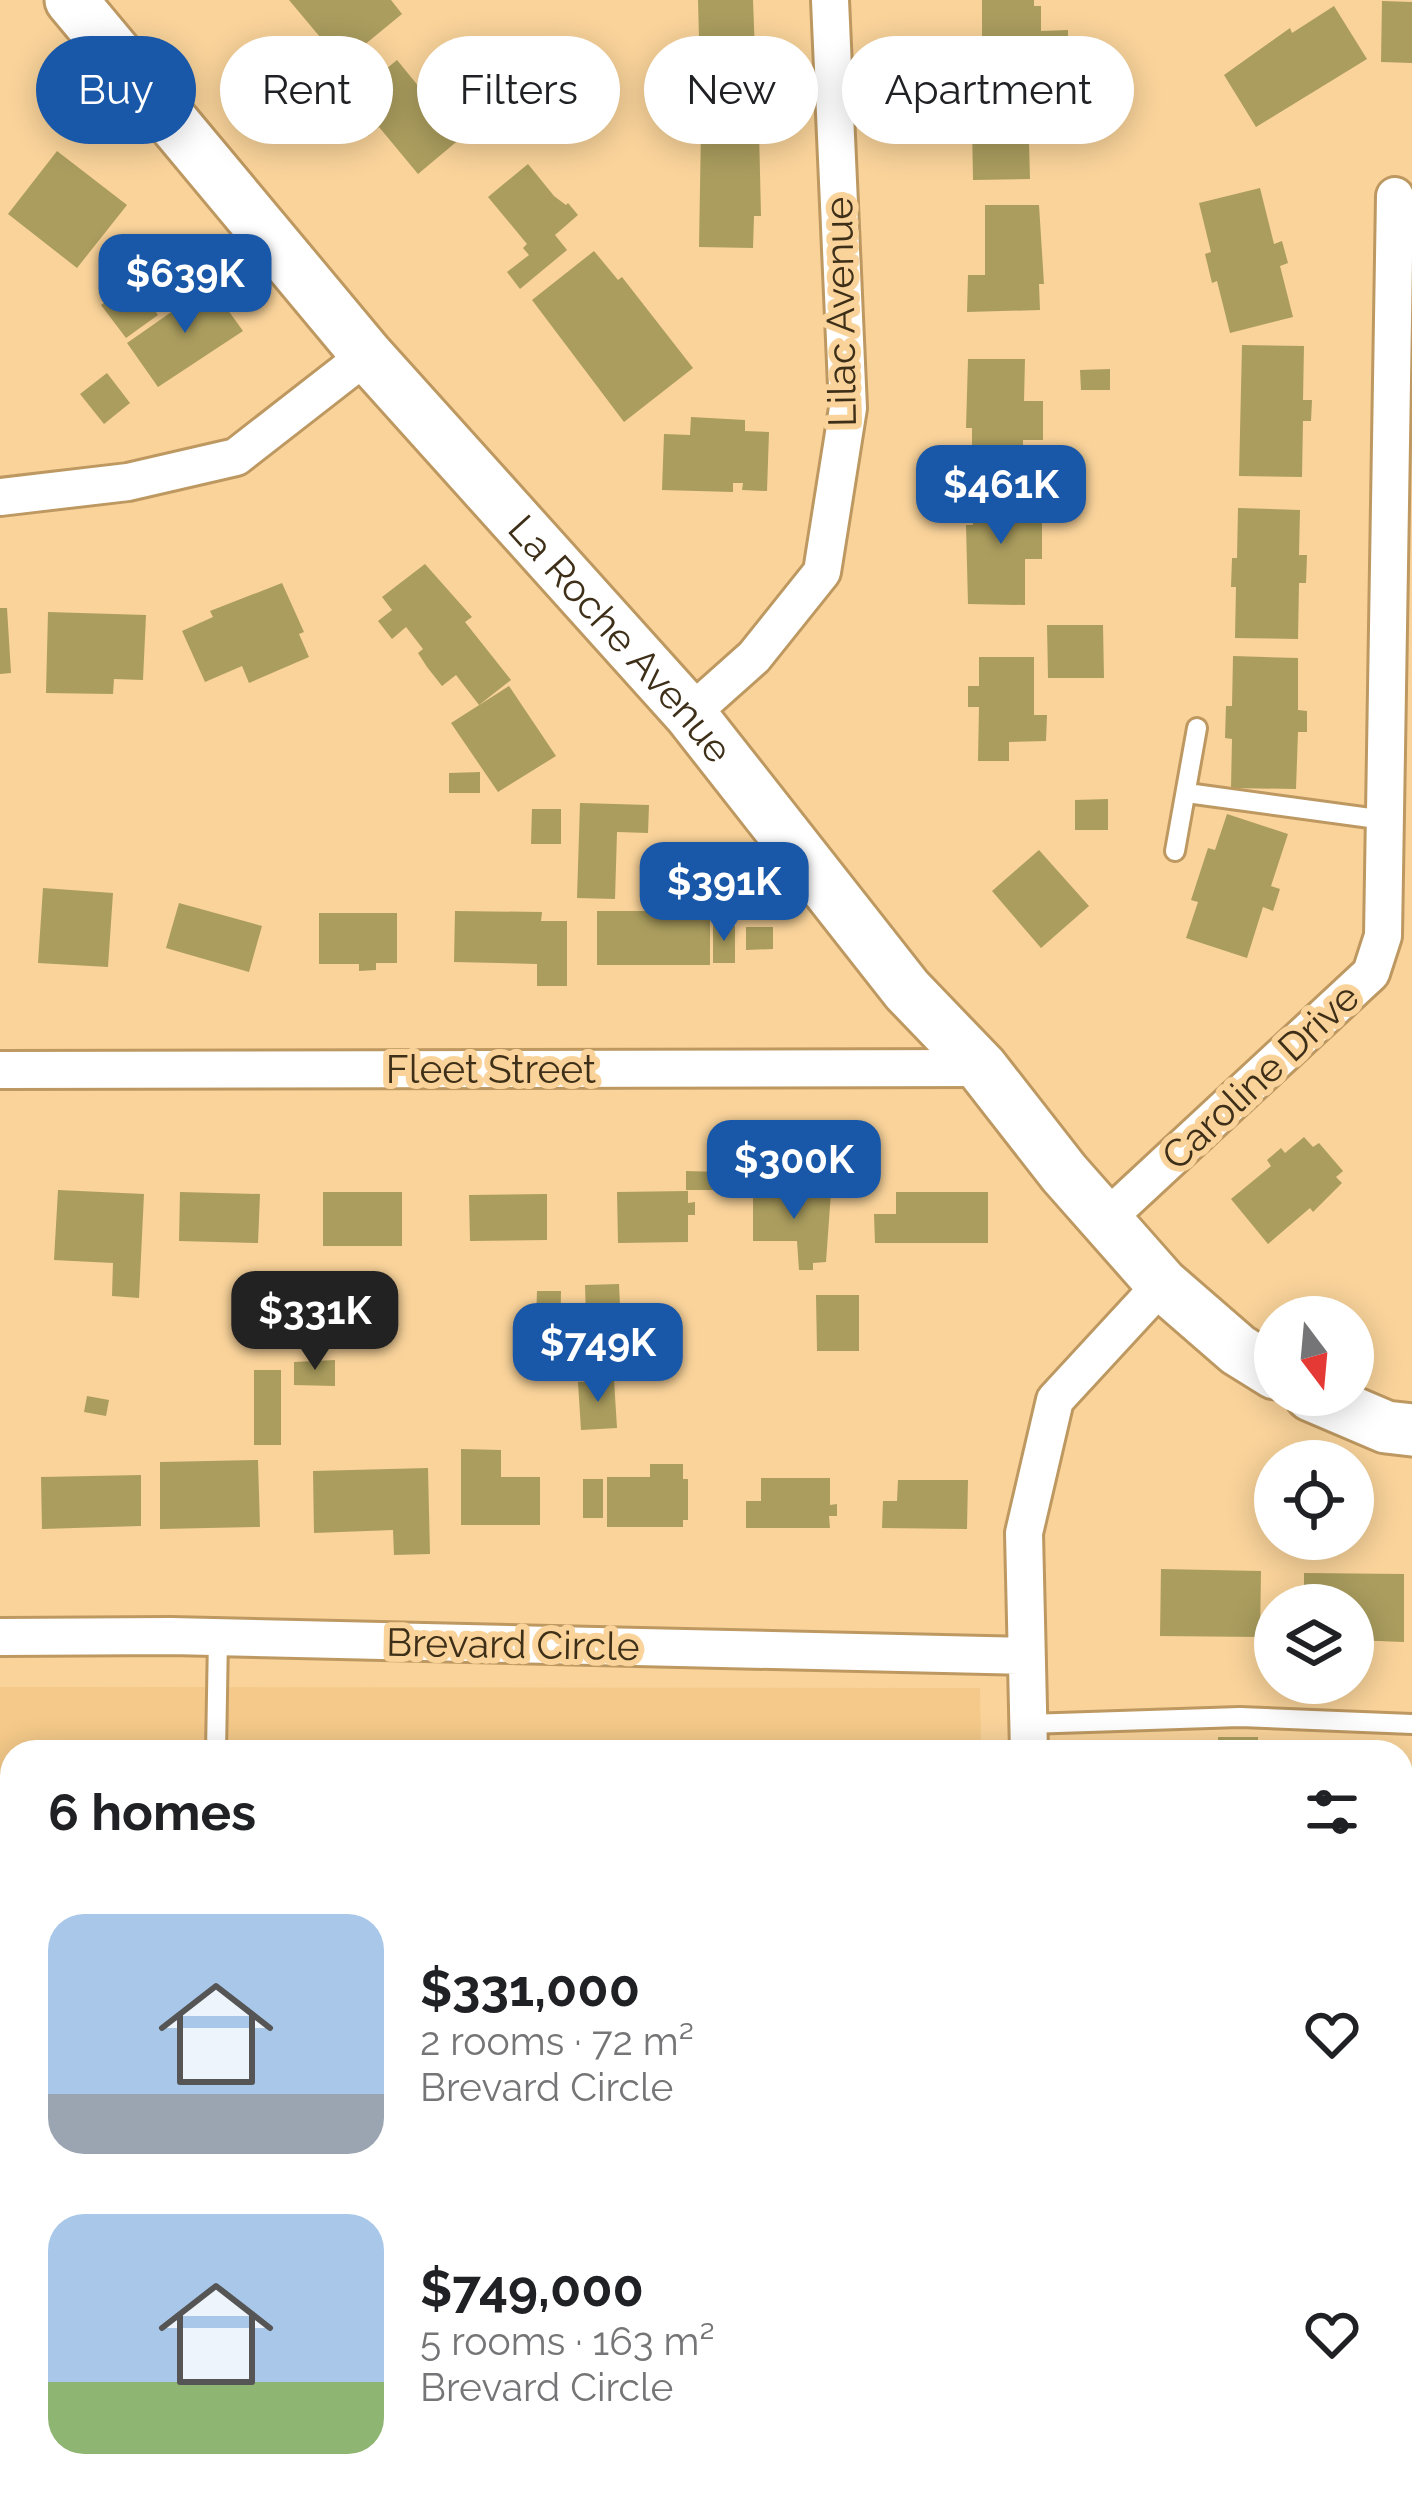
<!DOCTYPE html>
<html lang="en">
<head>
<meta charset="utf-8">
<style>
  :root { --surface:#fff; --page:#f6f6f6; --text:#202124; --muted:#757577; --accent:#1957a8 }
  body { margin:0; font-family:Raleway,sans-serif; background:var(--page); color:var(--text); height:100vh; display:flex; flex-direction:column; font-size:45px; white-space:nowrap }
  * { box-sizing:border-box; margin:0 }
  p { font-size:39px; color:var(--muted) }
  .icon { flex:none; width:66px; height:66px; fill:none; stroke:currentColor; stroke-width:2; stroke-linecap:round; stroke-linejoin:round }
  .map { position:relative; flex:1; overflow:hidden }
  .panel { position:absolute; left:0px; top:1740px; width:1413px; height:768px; display:flex; flex-direction:column; background:var(--surface); border-radius:36px 36px 0 0; box-shadow:0 6px 30px #0003 }
  .panel>* { flex:none }
  .guide { position:absolute; left:36px; top:36px; width:1341px; height:108px; display:flex; gap:24px }
  .needle { width:78px; rotate:164deg }
  .fabs { position:absolute; left:1254px; top:1296px; display:grid; gap:24px }
  .fabs a { display:grid; place-items:center; width:120px; height:120px; border-radius:50%; background:var(--surface); box-shadow:0 6px 30px #0003; font-size:60px }
  .price { position:absolute; translate:-50% -102px; padding:0 27px; border-radius:24px; background:var(--accent); color:#fff; font-size:39px; line-height:78px; filter:drop-shadow(0 3px 6px #0008) }
  .price::after { content:''; position:absolute; left:50%; top:72px; width:36px; height:27px; margin-left:-18px; background:inherit; clip-path:polygon(0 0,100% 0,50% 100%) }
  .price.on { background:#222; color:#fff }
  ul { padding:0; list-style:none }
  li { display:flex; align-items:center; gap:36px; height:300px; padding:0 48px }
  li span { display:grid; place-items:center; flex:none; width:336px; height:240px; border-radius:36px; color:#555 }
  li>.icon { margin-inline-start:auto }
  span .icon { width:144px; height:144px; fill:#fffc; stroke-width:1 }
  li b { font-size:51px }
  h2 { display:flex; justify-content:space-between; align-items:center; height:144px; padding:0 48px; font-size:51px }
  .chip { padding:0 42px; border-radius:54px; background:var(--surface); box-shadow:0 6px 30px #0003; font-size:42px; line-height:108px }
  .chip.on { background:var(--accent); color:#fff }
  .map>svg:first-child { display:block }
</style>
</head>
<body>
<div class="map">
<svg width="1412" height="2508" viewBox="0 0 1412 2508">
  <rect width="100%" height="100%" fill="#f9d39a"/>
  <path fill="#f4c989" d="M0,1687L980,1688L981,1752H12V2496H990V2508H0Z"/>
  <path fill="#fca4a7" d="M557,2496H795L794,2508H556Z"/>
  <path fill="#ab9d5e" d="M289,0H391L402,14L302,96L280,69L320,37Z
    M698,0H753L756,80H749L750,104L690,106L689,77H700Z
    M982,0H1034V6H1041V31L1068,30V55L982,56Z
    M1382,1L1412,2V63L1381,62Z
    M1334,6L1367,59L1256,127L1224,75L1290,28L1292,33Z
    M397,60L461,138L418,174L379,127L368,136L342,105Z
    M1027,67L1030,179L973,180L971,68Z
    M701,129L759,130L761,216H754L753,248L699,247Z
    M57,151L127,205L77,268L8,214Z
    M528,164L554,196L566,205L568,203L578,215L555,235L567,250L520,289L507,272L529,255L523,248L527,244L488,197Z
    M1260,188L1274,244L1282,241L1288,263L1280,266L1293,317L1230,333L1217,281L1212,283L1205,254L1211,252L1199,203Z
    M985,205H1039L1044,284H1039L1040,310L967,312L968,275H985Z
    M594,251L618,280L622,277L693,368L624,422L532,300Z
    M210,285L243,331L158,387L127,343Z
    M120,291L136,312L149,302L158,315L126,338L101,305Z
    M1242,345L1304,346L1303,400H1312L1311,421H1303L1302,477L1239,476Z
    M968,359H1025L1024,401H1043V440H1023V463L972,462V428H966Z
    M1110,369V390H1081L1080,370Z
    M107,373L130,403L104,424L80,394Z
    M691,417L745,420V431L769,432L767,491L742,490L743,483H733V492L662,490L664,434L690,435Z
    M973,492H1032L1031,521H1042V559H1025V605L968,604L966,525H973Z
    M1238,508L1300,510L1299,555H1307L1306,583H1299L1298,639L1235,638L1236,587H1231L1232,558H1237Z
    M425,564L472,617L465,622L511,680L479,705L456,675L442,686L427,667L418,653L423,649L406,627L392,639L378,621L392,610L382,597Z
    M282,583L304,632L299,634L309,657L249,683L242,666L205,682L182,631L213,617L210,611Z
    M0,608H7L11,673L0,674Z
    M48,612L146,615L143,680L114,679L113,694L46,693Z
    M1047,625H1103L1104,678H1048Z
    M1233,656L1298,658V710L1307,711V732H1298L1296,789L1231,788L1232,739L1225,738L1226,706H1232Z
    M979,657H1034V715H1047L1046,741L1009,742V761H978L979,707H968V686H979Z
    M509,686L556,756L498,792L451,723Z
    M480,772V793H449V773Z
    M1108,799V830H1075V800Z
    M580,803L649,805L648,833L617,832L615,899L577,898Z
    M532,809H561V844H531Z
    M1227,814L1288,834L1271,886L1280,889L1273,911L1263,907L1247,958L1186,938L1198,902L1191,900L1208,848L1215,850Z
    M1039,850L1089,906L1041,948L992,891Z
    M741,864V915L710,916V965H597V911H679L678,865Z
    M43,888L113,893L108,967L38,963Z
    M179,903L262,926L249,972L166,948Z
    M455,911L542,912L541,921H567V986H537V964L454,962Z
    M319,913H397V963H376V970L359,971V964H319Z
    M713,925L735,926V963H713Z
    M746,927H773V949L746,950Z
    M1304,1137L1313,1147L1319,1143L1343,1171L1336,1177L1342,1183L1313,1212L1310,1208L1268,1244L1231,1199L1271,1166L1267,1160L1281,1148L1285,1153Z
    M686,1171L723,1172V1190H686Z
    M58,1190L144,1194L139,1298L112,1296L113,1263L54,1260Z
    M688,1191V1203L695,1202V1215H688V1242L618,1243L617,1192Z
    M753,1191L831,1192L826,1262L813,1263V1270H799L797,1241H753Z
    M180,1192L260,1194L258,1243L179,1241Z
    M323,1192H402V1246H323Z
    M896,1192H988V1243H875L874,1214H896Z
    M547,1194V1240L470,1241L469,1195Z
    M619,1284L622,1350L587,1351L585,1285Z
    M537,1291H561L560,1351H535Z
    M816,1295H859V1351H817Z
    M290,1324L291,1345L262,1346V1325Z
    M335,1360V1386L294,1385V1362Z
    M254,1370H281V1445H254Z
    M614,1380L617,1428L581,1430L578,1382Z
    M87,1396L109,1400L106,1416L84,1412Z
    M461,1449L501,1450V1477H540V1525H461Z
    M258,1460L260,1527L160,1529V1462Z
    M650,1464H683V1479H688V1520H683V1527H607V1477H650Z
    M428,1468L430,1554L394,1555L393,1530L314,1533L313,1471Z
    M141,1475V1526L42,1529L41,1477Z
    M761,1478H830V1505L837,1504V1516H829L830,1528H746V1501H761Z
    M583,1479H603V1518H583Z
    M898,1480H968L967,1529L882,1528L883,1501H897Z
    M1161,1569L1261,1571L1260,1637L1160,1636Z
    M1304,1573L1404,1574V1642L1353,1640V1605H1304Z
    M1218,1737H1258V1752H1218Z
    M1401,1825H1412V1894L1401,1893Z
    M12,1987V2386H0V1988Z
    M1401,2057H1412V2103H1401Z
    M1401,2301H1412V2353H1401Z"/>
  <g fill="none" stroke-linecap="round" stroke-linejoin="round">
    <defs>
      <path id="service" d="M1187,793L1385,820
        M1175,851L1197,728
        M1028,1724L1240,1717L1412,1724
        M216,1752L218,1637
        M0,1906H12"/>
      <path id="minor" d="M0,497L128,482L236,457L367,355
        M690,714L754,657L822,572L848,408L830,0
        M0,1070L982,1068
        M1105,1220L1371,973L1383,936L1395,196
        M0,1637L171,1636L1026,1656
        M1029,1752L1024,1533L1055,1400L1162,1284
        M1401,1992H1412
        M1401,2227H1412
        M1401,2461L1412,2462
        M1039,2508V2496"/>
      <g id="secondary">
        <path id="s1" d="M71,0L367,355L690,714L907,990L982,1068L1064,1173L1162,1284L1238,1350L1275,1373"/>
        <path d="M1311,1395L1386,1427L1412,1430"/>
      </g>
    </defs>
    <use href="#service" stroke="#bd9861" stroke-width="24"/>
    <use href="#minor" stroke="#bd9861" stroke-width="42"/>
    <use href="#secondary" stroke="#bd9861" stroke-width="57"/>
    <use href="#service" stroke="#fff" stroke-width="18"/>
    <use href="#minor" stroke="#fff" stroke-width="36"/>
    <use href="#secondary" stroke="#fff" stroke-width="51"/>
  </g>
  <g text-anchor="middle" dominant-baseline="central" stroke-width="12" stroke-linejoin="round" paint-order="stroke">
    <g font-size="39" fill="#3e2f18" stroke="#f9d39a">
      <text transform="translate(840 312) rotate(-91)">Lilac Avenue</text>
      <text stroke="none"><textPath href="#s1" startOffset="843">La Roche Avenue</textPath></text>
      <text x="491" y="1069">Fleet Street</text>
      <text transform="translate(1260 1076) rotate(-43)">Caroline Drive</text>
      <text transform="translate(513 1644) rotate(1)">Brevard Circle</text>
    </g>
  </g>
</svg>
<div class="fabs">
<a><svg class="needle" viewBox="-14 -14 28 28"><path d="M0-13l5 13h-10z" fill="#e53935"/><path d="M0 13l5-13h-10z" fill="#757577"/></svg></a>
<a><svg class="icon" aria-label="locate" viewBox="0 0 24 24"><circle cx="12" cy="12" r="6"/><path d="M12 2v4M12 18v4M2 12h4M18 12h4"/></svg></a>
<a><svg class="icon" aria-label="layers" viewBox="0 0 24 24"><path d="M12 4l9 5-9 5-9-5zM3 14l9 5 9-5"/></svg></a>
</div>
<b class="price" style="left:185px;top:336px">$639K</b>
<b class="price" style="left:1001px;top:547px">$461K</b>
<b class="price" style="left:724px;top:944px">$391K</b>
<b class="price" style="left:794px;top:1222px">$300K</b>
<b class="price on" style="left:315px;top:1373px">$331K</b>
<b class="price" style="left:598px;top:1405px">$749K</b>
<div class="guide">
<a class="chip on">Buy</a>
<a class="chip">Rent</a>
<a class="chip">Filters</a>
<a class="chip">New</a>
<a class="chip">Apartment</a>
</div>
<section class="panel">
<h2>6 homes<svg class="icon" aria-label="filters" viewBox="0 0 24 24"><path d="M4 7h16M4 17h16"/><circle cx="9" cy="7" r="2"/><circle cx="15" cy="17" r="2"/></svg></h2>
<ul>
<li><span style="background:linear-gradient(#a9c7e8 75%,#9aa5b1 0)"><svg class="icon" aria-label="home" viewBox="0 0 24 24"><path d="M3 11l9-7 9 7M6 9v11h12V9"/></svg></span><div><b>$331,000</b><p>2 rooms · 72 m²</p><p>Brevard Circle</p></div><svg class="icon" aria-label="heart" viewBox="0 0 24 24"><path d="M12 20l-8-8c-3-5 5-10 8-4 3-6 11-1 8 4z"/></svg></li>
<li><span style="background:linear-gradient(#a9c7e8 70%,#8fb573 0)"><svg class="icon" aria-label="home" viewBox="0 0 24 24"><path d="M3 11l9-7 9 7M6 9v11h12V9"/></svg></span><div><b>$749,000</b><p>5 rooms · 163 m²</p><p>Brevard Circle</p></div><svg class="icon" aria-label="heart" viewBox="0 0 24 24"><path d="M12 20l-8-8c-3-5 5-10 8-4 3-6 11-1 8 4z"/></svg></li>
</ul>
</section>
</div>
</body>
</html>
